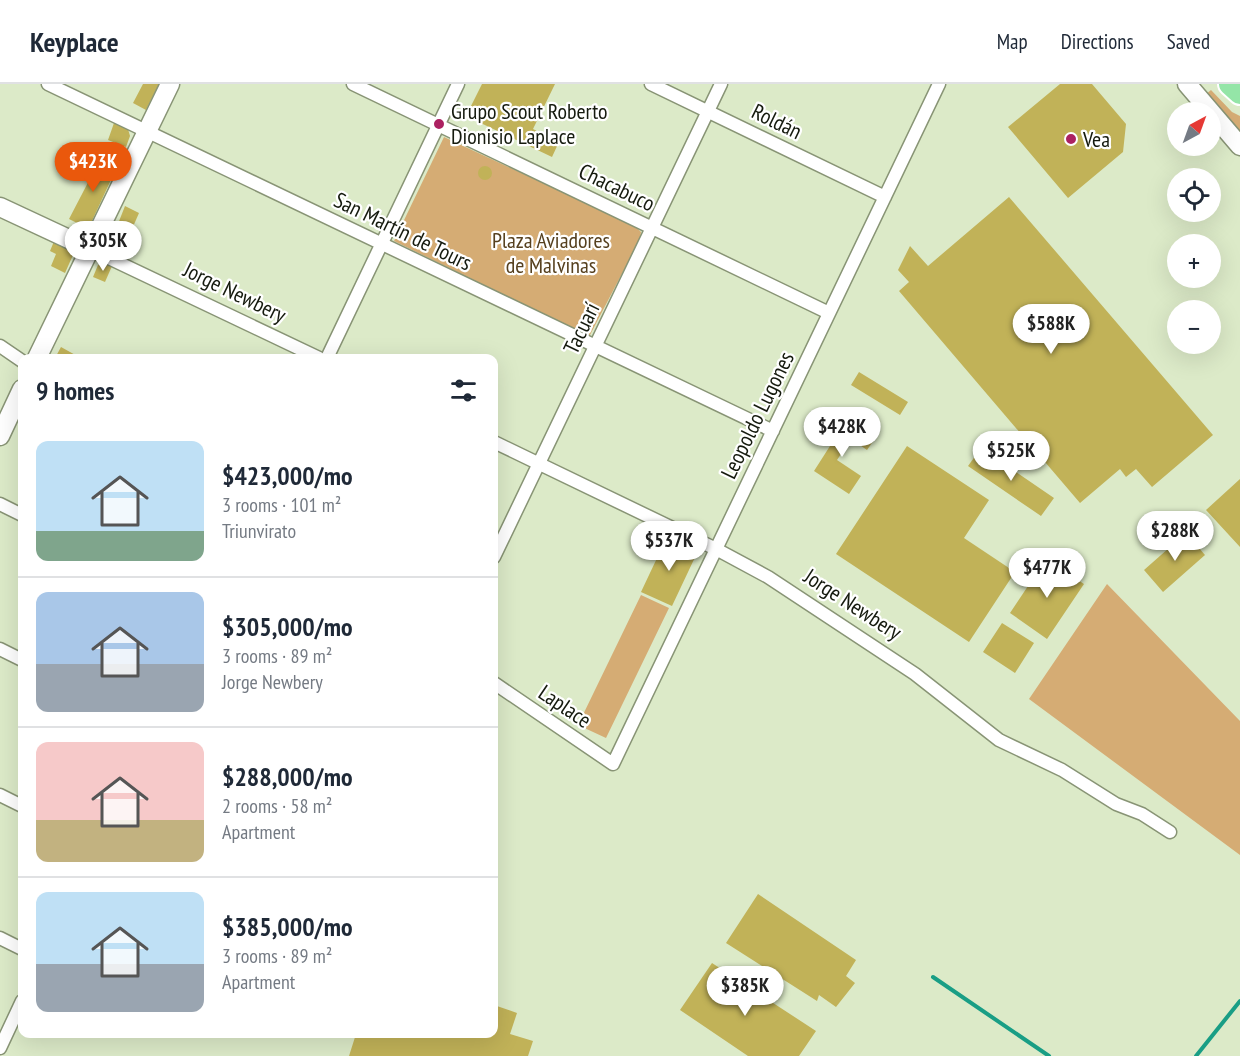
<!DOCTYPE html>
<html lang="en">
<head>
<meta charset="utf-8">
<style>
  :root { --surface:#fff; --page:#f2f2f3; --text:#1f2937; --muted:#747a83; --line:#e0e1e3; --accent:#ea580c }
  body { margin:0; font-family:"PT Sans Narrow",sans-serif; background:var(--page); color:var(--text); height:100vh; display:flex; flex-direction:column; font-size:22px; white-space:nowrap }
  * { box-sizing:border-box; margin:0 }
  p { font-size:20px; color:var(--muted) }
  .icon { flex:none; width:33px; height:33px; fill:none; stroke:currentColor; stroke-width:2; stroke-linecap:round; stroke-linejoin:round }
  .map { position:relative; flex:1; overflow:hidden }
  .drawer { position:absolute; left:18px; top:270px; width:480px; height:684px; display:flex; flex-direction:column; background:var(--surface); border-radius:12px; box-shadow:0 6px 24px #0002 }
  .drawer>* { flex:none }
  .needle { width:39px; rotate:41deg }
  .controls { position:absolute; left:1167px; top:18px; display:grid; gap:12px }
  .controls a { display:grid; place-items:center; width:54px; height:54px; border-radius:50%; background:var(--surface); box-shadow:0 6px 24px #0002; font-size:30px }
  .price { position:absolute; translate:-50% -51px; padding:0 14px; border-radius:21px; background:#fff; color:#222; font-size:20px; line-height:39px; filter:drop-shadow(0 2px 3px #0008) }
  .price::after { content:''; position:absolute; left:50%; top:36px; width:18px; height:14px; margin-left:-9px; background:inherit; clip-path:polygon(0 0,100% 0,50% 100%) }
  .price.active { background:var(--accent); color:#fff }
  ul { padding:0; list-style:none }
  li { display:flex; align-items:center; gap:18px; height:150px; padding:0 18px }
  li+li { border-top:2px solid var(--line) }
  li span { display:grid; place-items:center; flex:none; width:168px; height:120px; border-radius:12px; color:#555 }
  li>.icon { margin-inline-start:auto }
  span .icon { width:72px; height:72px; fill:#fffc; stroke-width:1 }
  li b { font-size:26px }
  h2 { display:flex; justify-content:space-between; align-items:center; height:72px; padding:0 18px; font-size:26px }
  header { display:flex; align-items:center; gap:36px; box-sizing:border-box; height:84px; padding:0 30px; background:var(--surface); border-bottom:2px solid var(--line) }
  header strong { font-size:28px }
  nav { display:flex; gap:33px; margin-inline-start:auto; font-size:21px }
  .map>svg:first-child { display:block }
</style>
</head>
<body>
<header>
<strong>Keyplace</strong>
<nav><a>Map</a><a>Directions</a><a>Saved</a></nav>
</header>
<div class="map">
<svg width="1240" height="972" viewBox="0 0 1240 972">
  <rect width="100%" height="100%" fill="#dceac8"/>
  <path fill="#d5ac74" d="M1211,6L1232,28L1240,32V51L1205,11Z
    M444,53L635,142L641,148L640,155L590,251H585L394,157Z
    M1107,500L1240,637V771L1029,615Z
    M641,511L669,524L606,654L578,641Z"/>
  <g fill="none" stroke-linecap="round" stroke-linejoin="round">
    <path stroke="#199e85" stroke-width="4" d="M933,893L1049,972
      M1196,972L1240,917"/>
  </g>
  <path fill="#c1b258" d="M143,0H159L146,26L133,19Z
    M482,0H555L533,45L559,58L552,73L466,32Z
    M1060,0H1092L1126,40L1123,68L1068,114L1008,43Z
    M114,39L128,45L130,52L126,63L108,56Z
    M95,74L116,85L91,139L83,142L69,135L94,87L90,85Z
    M478 89a7 7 0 1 1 14 0a7 7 0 1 1-14 0Z
    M1009,113L1213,351L1152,403L1136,385L1126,393L1120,385L1080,419L899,207L909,198L898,186L910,162L928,182Z
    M125,122L139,129L132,145L135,147L127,162L116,157L114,150Z
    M55,155L71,163L73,171L65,189L51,182L56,170L50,167Z
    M106,179L112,182L105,198L93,193L98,181Z
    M61,263L79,273L78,274H55Z
    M859,288L908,318L900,331L851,301Z
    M846,337L874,356L867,366L851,355L837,376L861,392L849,410L814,387Z
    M907,362L989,416L964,454L1015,488L969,558L836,470Z
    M981,364L1054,414L1041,432L968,382Z
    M1240,395V463L1206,426Z
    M1186,449L1205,471L1163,508L1144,486Z
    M666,455L697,469L672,522L641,508Z
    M1046,475L1084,500L1047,555L1010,529Z
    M1002,539L1034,559L1015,589L983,568Z
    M758,810L856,876L846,892L855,899L836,923L819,911L817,917L726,859Z
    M712,879L816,947L799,972H748L680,926Z
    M494,921L517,929L510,950L533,957L528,972H349L356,950H494Z"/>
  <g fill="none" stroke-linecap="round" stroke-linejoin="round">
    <defs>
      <path id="street" d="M48,0L773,347
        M353,0L829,229
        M651,0L885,113
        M90,165L319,274
        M0,262L22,277
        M327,274L458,0
        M494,358L716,465L768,493L915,590L999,656L1062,686L1116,720L1142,730L1170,748
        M0,420L22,431
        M494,473L721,0
        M0,565L22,576
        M494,599L613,680L939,0
        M0,711L22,722
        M0,854L22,865
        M0,964L22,917"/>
      <path id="secondary" d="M1187,0L1240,62
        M0,123L90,165
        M37,274L170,0
        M0,352L22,305"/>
      <path id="highway" d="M1230,0L1240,9"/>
    </defs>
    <use href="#street" stroke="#889475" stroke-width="15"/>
    <use href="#secondary" stroke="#889475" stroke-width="21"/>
    <use href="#highway" stroke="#fff" stroke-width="26"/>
    <use href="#street" stroke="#fff" stroke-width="12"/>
    <use href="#secondary" stroke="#fff" stroke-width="18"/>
    <use href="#highway" stroke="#94e5a7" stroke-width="22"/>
  </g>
  <g fill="#ac2161" stroke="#fff" stroke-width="2">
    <circle cx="439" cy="40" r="6"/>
    <circle cx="1071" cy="55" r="6"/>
  </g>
  <g text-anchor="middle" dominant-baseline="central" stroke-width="4.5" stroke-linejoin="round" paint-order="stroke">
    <g font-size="22" fill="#151a0e" stroke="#fff" text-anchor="start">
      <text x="451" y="27">Grupo Scout Roberto<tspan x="451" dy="25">Dionisio Laplace</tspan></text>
      <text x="1083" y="55">Vea</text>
    </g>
    <g font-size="22" fill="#151a0e" stroke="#fff">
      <text transform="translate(777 37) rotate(26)">Roldán</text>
      <text transform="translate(617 103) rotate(26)">Chacabuco</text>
      <text transform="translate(403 147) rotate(26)">San Martín de Tours</text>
      <text transform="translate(235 208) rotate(26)">Jorge Newbery</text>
      <text transform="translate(581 244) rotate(-64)">Tacuarí</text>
      <text transform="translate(757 331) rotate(-64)">Leopoldo Lugones</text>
      <text transform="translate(853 520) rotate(33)">Jorge Newbery</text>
      <text transform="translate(565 622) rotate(34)">Laplace</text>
    </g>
    <g font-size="22" fill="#56401f" stroke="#fff">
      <text x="551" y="156">Plaza Aviadores<tspan x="551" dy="25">de Malvinas</tspan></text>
    </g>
  </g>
</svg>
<div class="controls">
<a><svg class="needle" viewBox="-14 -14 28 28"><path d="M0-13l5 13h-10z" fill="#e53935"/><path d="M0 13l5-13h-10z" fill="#747a83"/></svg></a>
<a><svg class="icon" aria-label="locate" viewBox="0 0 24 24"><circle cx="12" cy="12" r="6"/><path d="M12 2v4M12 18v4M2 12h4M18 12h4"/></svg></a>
<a>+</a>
<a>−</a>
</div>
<b class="price active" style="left:93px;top:109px">$423K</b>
<b class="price" style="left:103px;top:188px">$305K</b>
<b class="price" style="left:1051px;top:271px">$588K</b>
<b class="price" style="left:842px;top:374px">$428K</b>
<b class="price" style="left:1011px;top:398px">$525K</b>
<b class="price" style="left:1175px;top:478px">$288K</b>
<b class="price" style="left:669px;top:488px">$537K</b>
<b class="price" style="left:1047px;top:515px">$477K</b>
<b class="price" style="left:745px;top:933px">$385K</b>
<section class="drawer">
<h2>9 homes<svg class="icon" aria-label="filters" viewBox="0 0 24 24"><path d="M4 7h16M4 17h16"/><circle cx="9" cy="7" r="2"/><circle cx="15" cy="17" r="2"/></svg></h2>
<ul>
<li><span style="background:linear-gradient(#bfe0f5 75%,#7fa58c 0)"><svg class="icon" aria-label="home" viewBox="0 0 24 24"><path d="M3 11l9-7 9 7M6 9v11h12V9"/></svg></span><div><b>$423,000/mo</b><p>3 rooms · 101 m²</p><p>Triunvirato</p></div></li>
<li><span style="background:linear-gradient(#a9c7e8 60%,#9aa5b1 0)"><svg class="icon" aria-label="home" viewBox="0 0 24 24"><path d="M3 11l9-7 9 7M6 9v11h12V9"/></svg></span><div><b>$305,000/mo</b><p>3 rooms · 89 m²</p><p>Jorge Newbery</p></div></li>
<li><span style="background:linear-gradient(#f6c9c9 65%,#c2b280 0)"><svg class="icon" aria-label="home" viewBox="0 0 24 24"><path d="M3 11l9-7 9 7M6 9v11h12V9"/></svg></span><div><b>$288,000/mo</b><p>2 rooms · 58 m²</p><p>Apartment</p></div></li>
<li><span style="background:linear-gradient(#bfe0f5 60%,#9aa5b1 0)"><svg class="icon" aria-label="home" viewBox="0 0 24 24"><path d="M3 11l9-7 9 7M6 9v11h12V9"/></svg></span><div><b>$385,000/mo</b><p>3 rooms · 89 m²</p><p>Apartment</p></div></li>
</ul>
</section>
</div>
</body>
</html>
